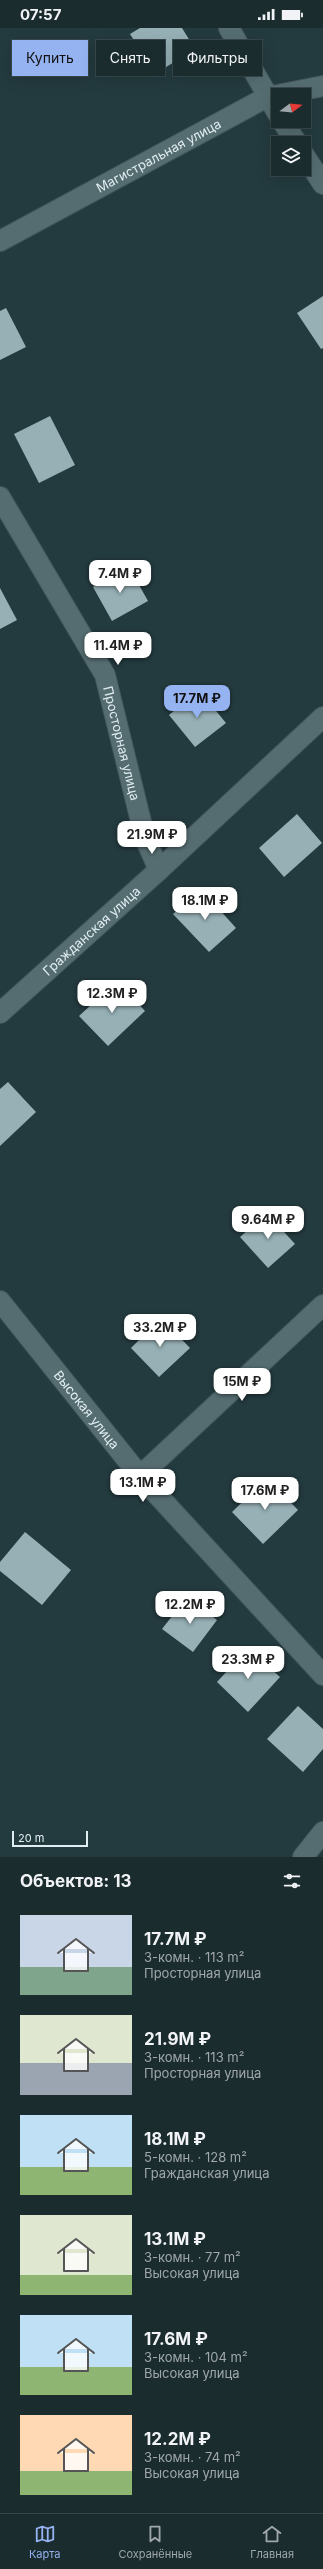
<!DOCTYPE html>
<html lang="ru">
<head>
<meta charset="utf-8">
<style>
  :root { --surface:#1a2c2e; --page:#27383a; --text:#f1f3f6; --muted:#9fa7aa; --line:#38484a; --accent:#95b2f1 }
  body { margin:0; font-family:Inter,sans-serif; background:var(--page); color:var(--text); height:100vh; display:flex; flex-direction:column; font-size:15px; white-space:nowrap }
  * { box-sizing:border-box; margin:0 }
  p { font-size:13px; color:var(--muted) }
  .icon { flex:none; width:22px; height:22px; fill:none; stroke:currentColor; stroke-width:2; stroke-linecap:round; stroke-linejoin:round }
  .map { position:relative; height:1829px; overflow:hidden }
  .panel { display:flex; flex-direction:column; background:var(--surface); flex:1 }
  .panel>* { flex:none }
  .hud { position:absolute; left:12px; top:12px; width:299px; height:36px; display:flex; gap:8px }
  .needle { width:26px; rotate:74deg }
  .tools { position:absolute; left:271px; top:60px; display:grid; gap:8px }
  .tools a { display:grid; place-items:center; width:40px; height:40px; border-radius:0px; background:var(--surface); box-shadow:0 4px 16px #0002,0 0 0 1px var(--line); font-size:20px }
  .scale { position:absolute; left:12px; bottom:10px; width:76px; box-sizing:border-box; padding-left:4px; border:2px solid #e1eef1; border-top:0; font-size:11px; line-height:14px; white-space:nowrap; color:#e1eef1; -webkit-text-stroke:3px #233a3e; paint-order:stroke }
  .price { position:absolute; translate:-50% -34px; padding:0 9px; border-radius:8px; background:#fff; color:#222; font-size:13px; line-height:26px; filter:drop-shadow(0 1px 2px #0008) }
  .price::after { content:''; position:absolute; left:50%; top:24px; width:12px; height:9px; margin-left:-6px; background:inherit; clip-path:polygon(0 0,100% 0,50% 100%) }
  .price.current { background:var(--accent); color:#111 }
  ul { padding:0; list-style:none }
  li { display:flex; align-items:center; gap:12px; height:100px; padding:0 20px }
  li span { display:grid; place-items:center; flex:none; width:112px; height:80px; border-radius:0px; color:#555 }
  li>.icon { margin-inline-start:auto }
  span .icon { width:48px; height:48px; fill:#fffc; stroke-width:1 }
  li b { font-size:17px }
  h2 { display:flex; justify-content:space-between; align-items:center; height:48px; padding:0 20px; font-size:17px }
  .pill { padding:0 14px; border-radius:0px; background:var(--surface); box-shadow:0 4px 16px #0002,0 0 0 1px var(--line); font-size:14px; line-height:36px }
  .pill.current { background:var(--accent); color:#111 }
  .status { display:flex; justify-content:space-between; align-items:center; height:28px; padding:0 20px; background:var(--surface); direction:ltr }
  .status svg { height:11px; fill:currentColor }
  .dock { display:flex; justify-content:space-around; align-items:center; height:56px; border-top:1px solid var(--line); background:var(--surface); font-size:11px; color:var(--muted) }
  .dock a { display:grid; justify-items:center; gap:2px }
  .dock .current { color:var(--accent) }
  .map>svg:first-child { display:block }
</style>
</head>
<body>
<div class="status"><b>07:57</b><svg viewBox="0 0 49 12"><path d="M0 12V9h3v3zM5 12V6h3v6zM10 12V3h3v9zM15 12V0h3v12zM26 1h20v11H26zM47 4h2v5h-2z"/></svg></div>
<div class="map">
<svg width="323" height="1829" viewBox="0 0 323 1829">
  <rect width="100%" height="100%" fill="#233a3e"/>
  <path fill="#96b0b5" d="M140,0H182L195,21L155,46L130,6Z
    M323,268V320L321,321L297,285Z
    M6,280L26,319L0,332V283Z
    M50,388L75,437L39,455L14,406Z
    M129,539L148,573L112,593L93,559Z
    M0,560L17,592L0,601Z
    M199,662L226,695L195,719L169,687Z
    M297,786L322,815L284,849L259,820Z
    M201,861L236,900L209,924L173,886Z
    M117,953L145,983L108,1018L79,988Z
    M8,1054L36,1084L0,1118V1061Z
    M267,1185L295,1216L268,1240L240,1209Z
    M161,1290L190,1320L159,1349L131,1320Z
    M267,1450L298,1482L263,1516L232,1484Z
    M25,1504L71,1542L42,1577L0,1543V1534Z
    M187,1569L217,1592L193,1624L162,1601Z
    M248,1620L280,1649L248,1684L217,1654Z
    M298,1678L323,1701V1721L303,1744L267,1711Z"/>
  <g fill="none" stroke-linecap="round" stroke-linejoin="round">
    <defs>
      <g id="minor">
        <path d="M229,0L278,86"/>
        <path d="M282,93L297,115"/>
        <path d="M304,127L323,156"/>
        <path id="s1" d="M0,213L267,69L323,58"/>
        <path id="s2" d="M0,469L105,647L145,810L159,842"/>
        <path id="s3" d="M0,985L159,842L323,689"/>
        <path id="s4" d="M0,1273L140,1448L323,1647"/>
        <path d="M140,1448L323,1277"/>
        <path d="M303,1829L323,1804"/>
      </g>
    </defs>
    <use href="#minor" stroke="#42565a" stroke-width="22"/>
    <use href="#minor" stroke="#556d71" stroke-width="20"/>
  </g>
  <g text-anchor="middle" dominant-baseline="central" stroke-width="4" stroke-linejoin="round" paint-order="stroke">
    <g font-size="13" fill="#e1eef1" stroke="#233a3e">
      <text stroke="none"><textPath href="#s1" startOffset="180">Магистральная улица</textPath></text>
      <text stroke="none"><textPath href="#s2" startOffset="277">Просторная улица</textPath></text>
      <text stroke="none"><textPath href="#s3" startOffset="123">Гражданская улица</textPath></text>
      <text stroke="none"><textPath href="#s4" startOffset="139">Высокая улица</textPath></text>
    </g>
  </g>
</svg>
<div class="tools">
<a><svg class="needle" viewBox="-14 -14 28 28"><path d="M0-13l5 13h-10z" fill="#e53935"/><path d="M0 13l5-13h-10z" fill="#9fa7aa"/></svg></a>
<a><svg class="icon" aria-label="layers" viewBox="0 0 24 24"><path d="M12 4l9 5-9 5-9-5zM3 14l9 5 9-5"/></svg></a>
</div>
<div class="scale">20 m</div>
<b class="price" style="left:120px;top:566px">7.4M ₽</b>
<b class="price" style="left:118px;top:638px">11.4M ₽</b>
<b class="price current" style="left:197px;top:691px">17.7M ₽</b>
<b class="price" style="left:152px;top:827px">21.9M ₽</b>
<b class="price" style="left:205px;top:893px">18.1M ₽</b>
<b class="price" style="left:112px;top:986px">12.3M ₽</b>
<b class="price" style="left:268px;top:1212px">9.64M ₽</b>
<b class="price" style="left:160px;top:1320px">33.2M ₽</b>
<b class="price" style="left:242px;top:1374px">15M ₽</b>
<b class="price" style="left:143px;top:1475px">13.1M ₽</b>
<b class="price" style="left:265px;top:1483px">17.6M ₽</b>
<b class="price" style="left:190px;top:1597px">12.2M ₽</b>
<b class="price" style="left:248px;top:1652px">23.3M ₽</b>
<div class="hud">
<a class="pill current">Купить</a>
<a class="pill">Снять</a>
<a class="pill">Фильтры</a>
</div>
</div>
<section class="panel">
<h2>Объектов: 13<svg class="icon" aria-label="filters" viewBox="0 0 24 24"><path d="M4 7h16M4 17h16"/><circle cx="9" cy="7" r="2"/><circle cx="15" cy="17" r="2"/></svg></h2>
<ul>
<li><span style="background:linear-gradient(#c9d6e8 65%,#7fa58c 0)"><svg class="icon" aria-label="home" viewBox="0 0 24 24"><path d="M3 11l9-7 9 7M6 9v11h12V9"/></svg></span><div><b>17.7M ₽</b><p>3-комн. · 113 m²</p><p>Просторная улица</p></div></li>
<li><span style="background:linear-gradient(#dfe7d0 60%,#9aa5b1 0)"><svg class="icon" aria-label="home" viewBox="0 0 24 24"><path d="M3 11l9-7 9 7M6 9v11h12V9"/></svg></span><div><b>21.9M ₽</b><p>3-комн. · 113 m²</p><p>Просторная улица</p></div></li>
<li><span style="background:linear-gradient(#bfe0f5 65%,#8fb573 0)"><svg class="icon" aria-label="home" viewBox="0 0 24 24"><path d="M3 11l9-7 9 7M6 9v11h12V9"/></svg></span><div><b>18.1M ₽</b><p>5-комн. · 128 m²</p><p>Гражданская улица</p></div></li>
<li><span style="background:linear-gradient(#dfe7d0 75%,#8fb573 0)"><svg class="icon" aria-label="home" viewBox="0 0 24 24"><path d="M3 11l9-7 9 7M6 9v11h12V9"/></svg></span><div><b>13.1M ₽</b><p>3-комн. · 77 m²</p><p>Высокая улица</p></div></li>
<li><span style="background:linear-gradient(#bfe0f5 65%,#8fb573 0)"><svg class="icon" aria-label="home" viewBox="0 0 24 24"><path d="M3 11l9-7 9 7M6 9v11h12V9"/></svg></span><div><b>17.6M ₽</b><p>3-комн. · 104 m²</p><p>Высокая улица</p></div></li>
<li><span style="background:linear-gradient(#ffd9b3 70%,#8fb573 0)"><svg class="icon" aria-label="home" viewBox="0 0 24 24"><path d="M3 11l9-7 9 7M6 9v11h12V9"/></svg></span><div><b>12.2M ₽</b><p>3-комн. · 74 m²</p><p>Высокая улица</p></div></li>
</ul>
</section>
<nav class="dock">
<a class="current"><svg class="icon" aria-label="map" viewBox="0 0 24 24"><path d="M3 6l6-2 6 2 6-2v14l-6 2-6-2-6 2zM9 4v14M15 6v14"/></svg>Карта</a>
<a><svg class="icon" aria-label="saved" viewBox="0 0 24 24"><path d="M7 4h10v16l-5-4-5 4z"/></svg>Сохранённые</a>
<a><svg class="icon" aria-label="home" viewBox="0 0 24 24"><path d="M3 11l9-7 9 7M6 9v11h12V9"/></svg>Главная</a>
</nav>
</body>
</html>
